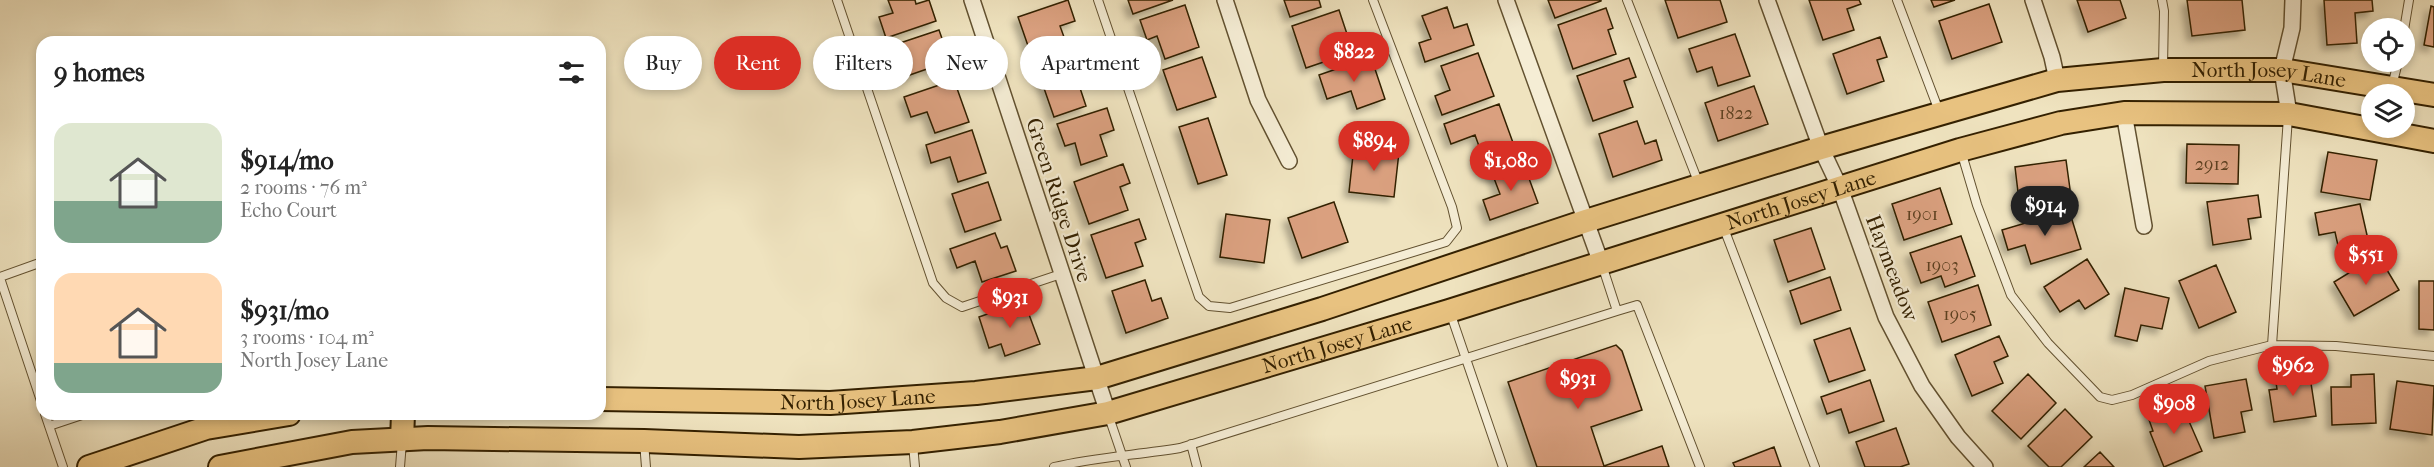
<!DOCTYPE html>
<html lang="en">
<head>
<meta charset="utf-8">
<style>
  :root { --surface:#fff; --page:#f6f6f6; --text:#222; --muted:#767676; --accent:#d93025 }
  body { margin:0; font-family:"IM FELL French Canon",serif; background:var(--page); color:var(--text); height:100vh; display:flex; flex-direction:column; font-size:22px; white-space:nowrap }
  * { box-sizing:border-box; margin:0 }
  p { font-size:20px; color:var(--muted) }
  .icon { flex:none; width:33px; height:33px; fill:none; stroke:currentColor; stroke-width:2; stroke-linecap:round; stroke-linejoin:round }
  .map { position:relative; flex:1; overflow:hidden }
  .details { position:absolute; left:36px; top:36px; width:570px; height:384px; display:flex; flex-direction:column; background:var(--surface); border-radius:18px; box-shadow:0 3px 9px #0003 }
  .details>* { flex:none }
  .top-card { position:absolute; left:624px; top:36px; width:570px; height:54px; display:flex; gap:12px }
  .fabs { position:absolute; left:2361px; top:18px; display:grid; gap:12px }
  .fabs a { display:grid; place-items:center; width:54px; height:54px; border-radius:50%; background:var(--surface); box-shadow:0 3px 9px #0003; font-size:30px }
  .price { position:absolute; translate:-50% -51px; padding:0 14px; border-radius:21px; background:var(--accent); color:#fff; font-size:20px; line-height:39px; filter:drop-shadow(0 2px 3px #0008) }
  .price::after { content:''; position:absolute; left:50%; top:36px; width:18px; height:14px; margin-left:-9px; background:inherit; clip-path:polygon(0 0,100% 0,50% 100%) }
  .price.active { background:#222; color:#fff }
  ul { padding:0; list-style:none }
  li { display:flex; align-items:center; gap:18px; height:150px; padding:0 18px }
  li span { display:grid; place-items:center; flex:none; width:168px; height:120px; border-radius:18px; color:#555 }
  li>.icon { margin-inline-start:auto }
  span .icon { width:72px; height:72px; fill:#fffc; stroke-width:1 }
  li b { font-size:26px }
  h2 { display:flex; justify-content:space-between; align-items:center; height:72px; padding:0 18px; font-size:26px }
  .pill { padding:0 21px; border-radius:27px; background:var(--surface); box-shadow:0 3px 9px #0003; font-size:21px; line-height:54px }
  .pill.active { background:var(--accent); color:#fff }
  .map>svg:first-child { display:block }
</style>
</head>
<body>
<div class="map">
<svg width="2434" height="467" viewBox="0 0 2434 467">
  <defs>
    <filter id="shadow"><feDropShadow dx="-5" dy="5" stdDeviation="3" flood-color="#0004"/></filter>
  </defs>
  <rect width="100%" height="100%" fill="#efe3bf"/>
  <filter id="stains"><feTurbulence type="fractalNoise" baseFrequency=".00333" numOctaves="4"/><feColorMatrix values="0 0 0 0 .2 0 0 0 0 .09 0 0 0 0 .02 0 0 0 .5 -.17"/></filter>
  <radialGradient id="worn" r=".72"><stop offset=".6" stop-color="#630" stop-opacity="0"/><stop offset="1" stop-color="#630" stop-opacity=".3"/></radialGradient>
  <path fill="#daa07f" stroke="#332000" stroke-width="1.5" filter="url(#shadow)" d="M888,0H915L916,4L929,0L936,21L886,38L879,17L893,13Z
    M1068,0L1075,21L1060,26L1064,37L1057,40L1061,54L1034,63L1018,17Z
    M1128,0H1173L1133,14Z
    M1284,0H1319L1321,7L1290,17Z
    M1548,0H1601V1L1555,18Z
    M1665,0H1720L1727,22L1678,38Z
    M1809,0H1859L1861,4L1847,9L1854,30L1823,40Z
    M1931,0H1955L1934,7Z
    M2077,0H2120L2126,18L2088,32Z
    M2187,0H2242L2245,30L2192,36Z
    M2324,0H2372L2373,11L2355,13L2357,43L2327,45Z
    M1989,4L2002,42L1952,59L1939,21Z
    M1185,5L1199,47L1165,59L1157,36L1147,40L1140,20Z
    M2431,6L2434,7V47L2424,45Z
    M1447,7L1454,28L1467,24L1474,45L1425,62L1419,43L1431,39L1422,16Z
    M1606,8L1613,28L1608,30L1616,54L1573,69L1558,25Z
    M1339,10L1353,52L1306,68L1292,26Z
    M939,30L950,61L904,77L894,45Z
    M1735,34L1750,76L1718,86L1712,67L1697,72L1689,49Z
    M1880,37L1887,57L1877,60L1884,81L1847,94L1833,54Z
    M1478,53L1494,96L1442,115L1435,96L1450,90L1441,66Z
    M1085,55L1091,74L1077,79L1086,106L1054,117L1038,71Z
    M1202,57L1216,97L1177,110L1163,70Z
    M1371,57L1385,99L1357,109L1351,91L1327,99L1319,75Z
    M1629,58L1636,77L1624,81L1633,107L1593,121L1577,76Z
    M954,80L969,122L935,133L927,112L911,117L904,97Z
    M1754,86L1768,124L1718,141L1705,103Z
    M1499,104L1516,151L1485,163L1475,135L1451,144L1444,124Z
    M1107,108L1114,130L1100,135L1107,156L1081,165L1075,143L1065,146L1057,124Z
    M1208,118L1227,175L1198,184L1179,127Z
    M1637,121L1645,144L1656,140L1662,160L1613,177L1599,134Z
    M972,130L986,173L958,182L950,157L931,163L926,145Z
    M2187,144L2239,145L2238,184L2186,183Z
    M1354,146L1399,152L1394,197L1349,192Z
    M2328,152L2377,160L2370,200L2321,192Z
    M2066,160L2070,189L2049,192L2050,205L2020,209L2015,167Z
    M1523,162L1538,203L1490,220L1483,200L1500,194L1492,173Z
    M1123,164L1130,183L1120,187L1128,210L1089,224L1074,182Z
    M988,182L1001,220L965,232L952,194Z
    M1940,188L1952,224L1904,240L1892,204Z
    M2258,195L2261,217L2248,219L2251,239L2213,245L2207,202Z
    M1334,202L1348,242L1302,258L1288,218Z
    M2360,204L2369,244L2339,250L2335,232L2319,235L2315,213Z
    M2069,210L2081,249L2031,264L2025,245L2008,250L2002,230Z
    M1226,214L1270,220L1264,263L1220,257Z
    M1139,219L1146,239L1135,243L1143,266L1106,278L1091,235Z
    M1811,228L1825,269L1788,282L1774,240Z
    M995,233L1001,248L1007,246L1016,271L982,282L975,261L957,268L950,249Z
    M1961,236L1975,276L1945,287L1941,276L1921,283L1910,253Z
    M2378,255L2399,290L2354,316L2334,282Z
    M2087,259L2109,294L2085,309L2079,300L2060,312L2044,287Z
    M2216,265L2236,312L2199,328L2179,281Z
    M1830,277L1841,310L1801,324L1790,291Z
    M1145,280L1152,301L1161,298L1168,318L1126,333L1112,291Z
    M2419,281H2434V330L2419,329Z
    M1978,285L1991,325L1942,342L1928,302Z
    M2125,288L2169,298L2162,329L2141,325L2137,341L2115,336Z
    M1024,301L1040,344L1005,356L1001,344L989,348L979,317Z
    M1850,328L1865,370L1829,382L1814,340Z
    M1999,336L2008,356L1994,362L2003,383L1972,396L1955,355Z
    M1616,345L1622,351L1642,410L1591,427L1604,466L1662,446L1669,467H1537L1508,382Z
    M2309,370L2316,416L2274,422L2269,390L2277,389L2275,376Z
    M2028,374L2056,403L2021,439L1992,411Z
    M2374,374L2376,423L2332,425L2331,387H2351V375Z
    M2246,379L2252,410L2241,412L2245,432L2214,438L2205,386Z
    M1870,380L1884,421L1849,433L1841,409L1827,414L1821,397Z
    M2397,381L2434,386L2432,435L2390,429Z
    M2181,403L2202,451L2164,467L2150,432L2153,431L2148,417Z
    M2065,409L2092,437L2061,467H2049L2028,446Z
    M1896,428L1909,464L1900,467H1865L1856,442Z
    M1774,447L1781,467H1735L1733,463Z
    M2100,452L2114,467H2084Z"/>
  <g fill="none" stroke-linecap="round" stroke-linejoin="round">
    <defs>
      <path id="service" d="M837,0L933,283L946,298L962,307L1061,274
        M1098,0L1199,297L1209,306L1230,308L1446,242L1457,228L1452,207L1373,0
        M1627,0L1699,184
        M1897,0L1939,111
        M2162,0L2164,11L2163,67
        M2404,30L2409,0
        M2392,86L2398,62
        M1961,151L1977,205L2011,295L2048,343L2100,397L2112,400L2132,395L2209,361L2272,345L2288,117
        M1723,226L1815,467
        M0,277L42,262
        M0,278L42,404
        M1617,311L1637,305L1700,467
        M1450,312L1503,467
        M2272,345L2336,346L2434,356
        M45,414L63,467
        M1108,414L1126,467
        M49,426L85,414
        M644,442L646,467
        M913,444L915,467
        M1191,444L1197,467
        M400,467L402,442
        M1054,467C1096,457 1138,455 1180,448L1617,311L1602,265"/>
      <path id="minor" d="M972,0L1108,413
        M1225,0L1258,100L1289,161
        M1506,0L1601,263
        M1767,0L1821,148L1840,188L1886,317L1922,386L1958,437L1985,467
        M2033,0L2052,57L2057,80
        M2124,113L2144,226
        M2289,114L2282,70L2292,28L2293,0"/>
      <g id="primary">
        <path id="s1" d="M600,399L830,403L976,393L1097,378L1322,309L1586,221L1821,148L2057,80L2163,70H2282L2434,95"/>
        <path d="M402,440L403,414"/>
        <path d="M89,467L206,428L289,414"/>
        <path id="s2" d="M220,467L352,442L428,438L644,441L799,447L913,442L1000,432L1108,413L1449,311L1960,150L2061,123L2124,113L2289,114L2434,141"/>
      </g>
    </defs>
    <use href="#service" stroke="#625130" stroke-width="10"/>
    <use href="#minor" stroke="#625130" stroke-width="18"/>
    <use href="#primary" stroke="#332000" stroke-width="26"/>
    <use href="#service" stroke="#f5edd5" stroke-width="8"/>
    <use href="#minor" stroke="#f5edd5" stroke-width="15"/>
    <use href="#primary" stroke="#e8c280" stroke-width="22"/>
  </g>
  <g text-anchor="middle" dominant-baseline="central" stroke-width="4.5" stroke-linejoin="round" paint-order="stroke">
    <g font-size="18" fill="#5d4020">
      <text x="1736" y="113">1822</text>
      <text x="2212" y="164">2912</text>
      <text x="1922" y="214">1901</text>
      <text x="1942" y="265">1903</text>
      <text x="1960" y="314">1905</text>
    </g>
    <g font-size="21" fill="#332000" stroke="#f5edd5">
      <text stroke="none"><textPath href="#s1" startOffset="1716">North Josey Lane</textPath></text>
      <text transform="translate(1059 200) rotate(72)">Green Ridge Drive</text>
      <text stroke="none"><textPath href="#s2" startOffset="1618">North Josey Lane</textPath></text>
      <text transform="translate(1892 268) rotate(69)">Haymeadow</text>
      <text stroke="none"><textPath href="#s2" startOffset="1132">North Josey Lane</textPath></text>
      <text stroke="none"><textPath href="#s1" startOffset="258">North Josey Lane</textPath></text>
    </g>
  </g>
  <rect width="100%" height="100%" filter="url(#stains)"/>
  <rect width="100%" height="100%" fill="url(#worn)"/>
</svg>
<div class="fabs">
<a><svg class="icon" aria-label="locate" viewBox="0 0 24 24"><circle cx="12" cy="12" r="6"/><path d="M12 2v4M12 18v4M2 12h4M18 12h4"/></svg></a>
<a><svg class="icon" aria-label="layers" viewBox="0 0 24 24"><path d="M12 4l9 5-9 5-9-5zM3 14l9 5 9-5"/></svg></a>
</div>
<b class="price" style="left:1354px;top:83px">$822</b>
<b class="price" style="left:1374px;top:172px">$894</b>
<b class="price" style="left:1511px;top:192px">$1,080</b>
<b class="price active" style="left:2045px;top:237px">$914</b>
<b class="price" style="left:2366px;top:286px">$551</b>
<b class="price" style="left:1010px;top:329px">$931</b>
<b class="price" style="left:2293px;top:397px">$962</b>
<b class="price" style="left:1578px;top:410px">$931</b>
<b class="price" style="left:2174px;top:435px">$908</b>
<div class="top-card">
<a class="pill">Buy</a>
<a class="pill active">Rent</a>
<a class="pill">Filters</a>
<a class="pill">New</a>
<a class="pill">Apartment</a>
</div>
<section class="details">
<h2>9 homes<svg class="icon" aria-label="filters" viewBox="0 0 24 24"><path d="M4 7h16M4 17h16"/><circle cx="9" cy="7" r="2"/><circle cx="15" cy="17" r="2"/></svg></h2>
<ul>
<li><span style="background:linear-gradient(#dfe7d0 65%,#7fa58c 0)"><svg class="icon" aria-label="home" viewBox="0 0 24 24"><path d="M3 11l9-7 9 7M6 9v11h12V9"/></svg></span><div><b>$914/mo</b><p>2 rooms · 76 m²</p><p>Echo Court</p></div></li>
<li><span style="background:linear-gradient(#ffd9b3 75%,#7fa58c 0)"><svg class="icon" aria-label="home" viewBox="0 0 24 24"><path d="M3 11l9-7 9 7M6 9v11h12V9"/></svg></span><div><b>$931/mo</b><p>3 rooms · 104 m²</p><p>North Josey Lane</p></div></li>
</ul>
</section>
</div>
</body>
</html>
